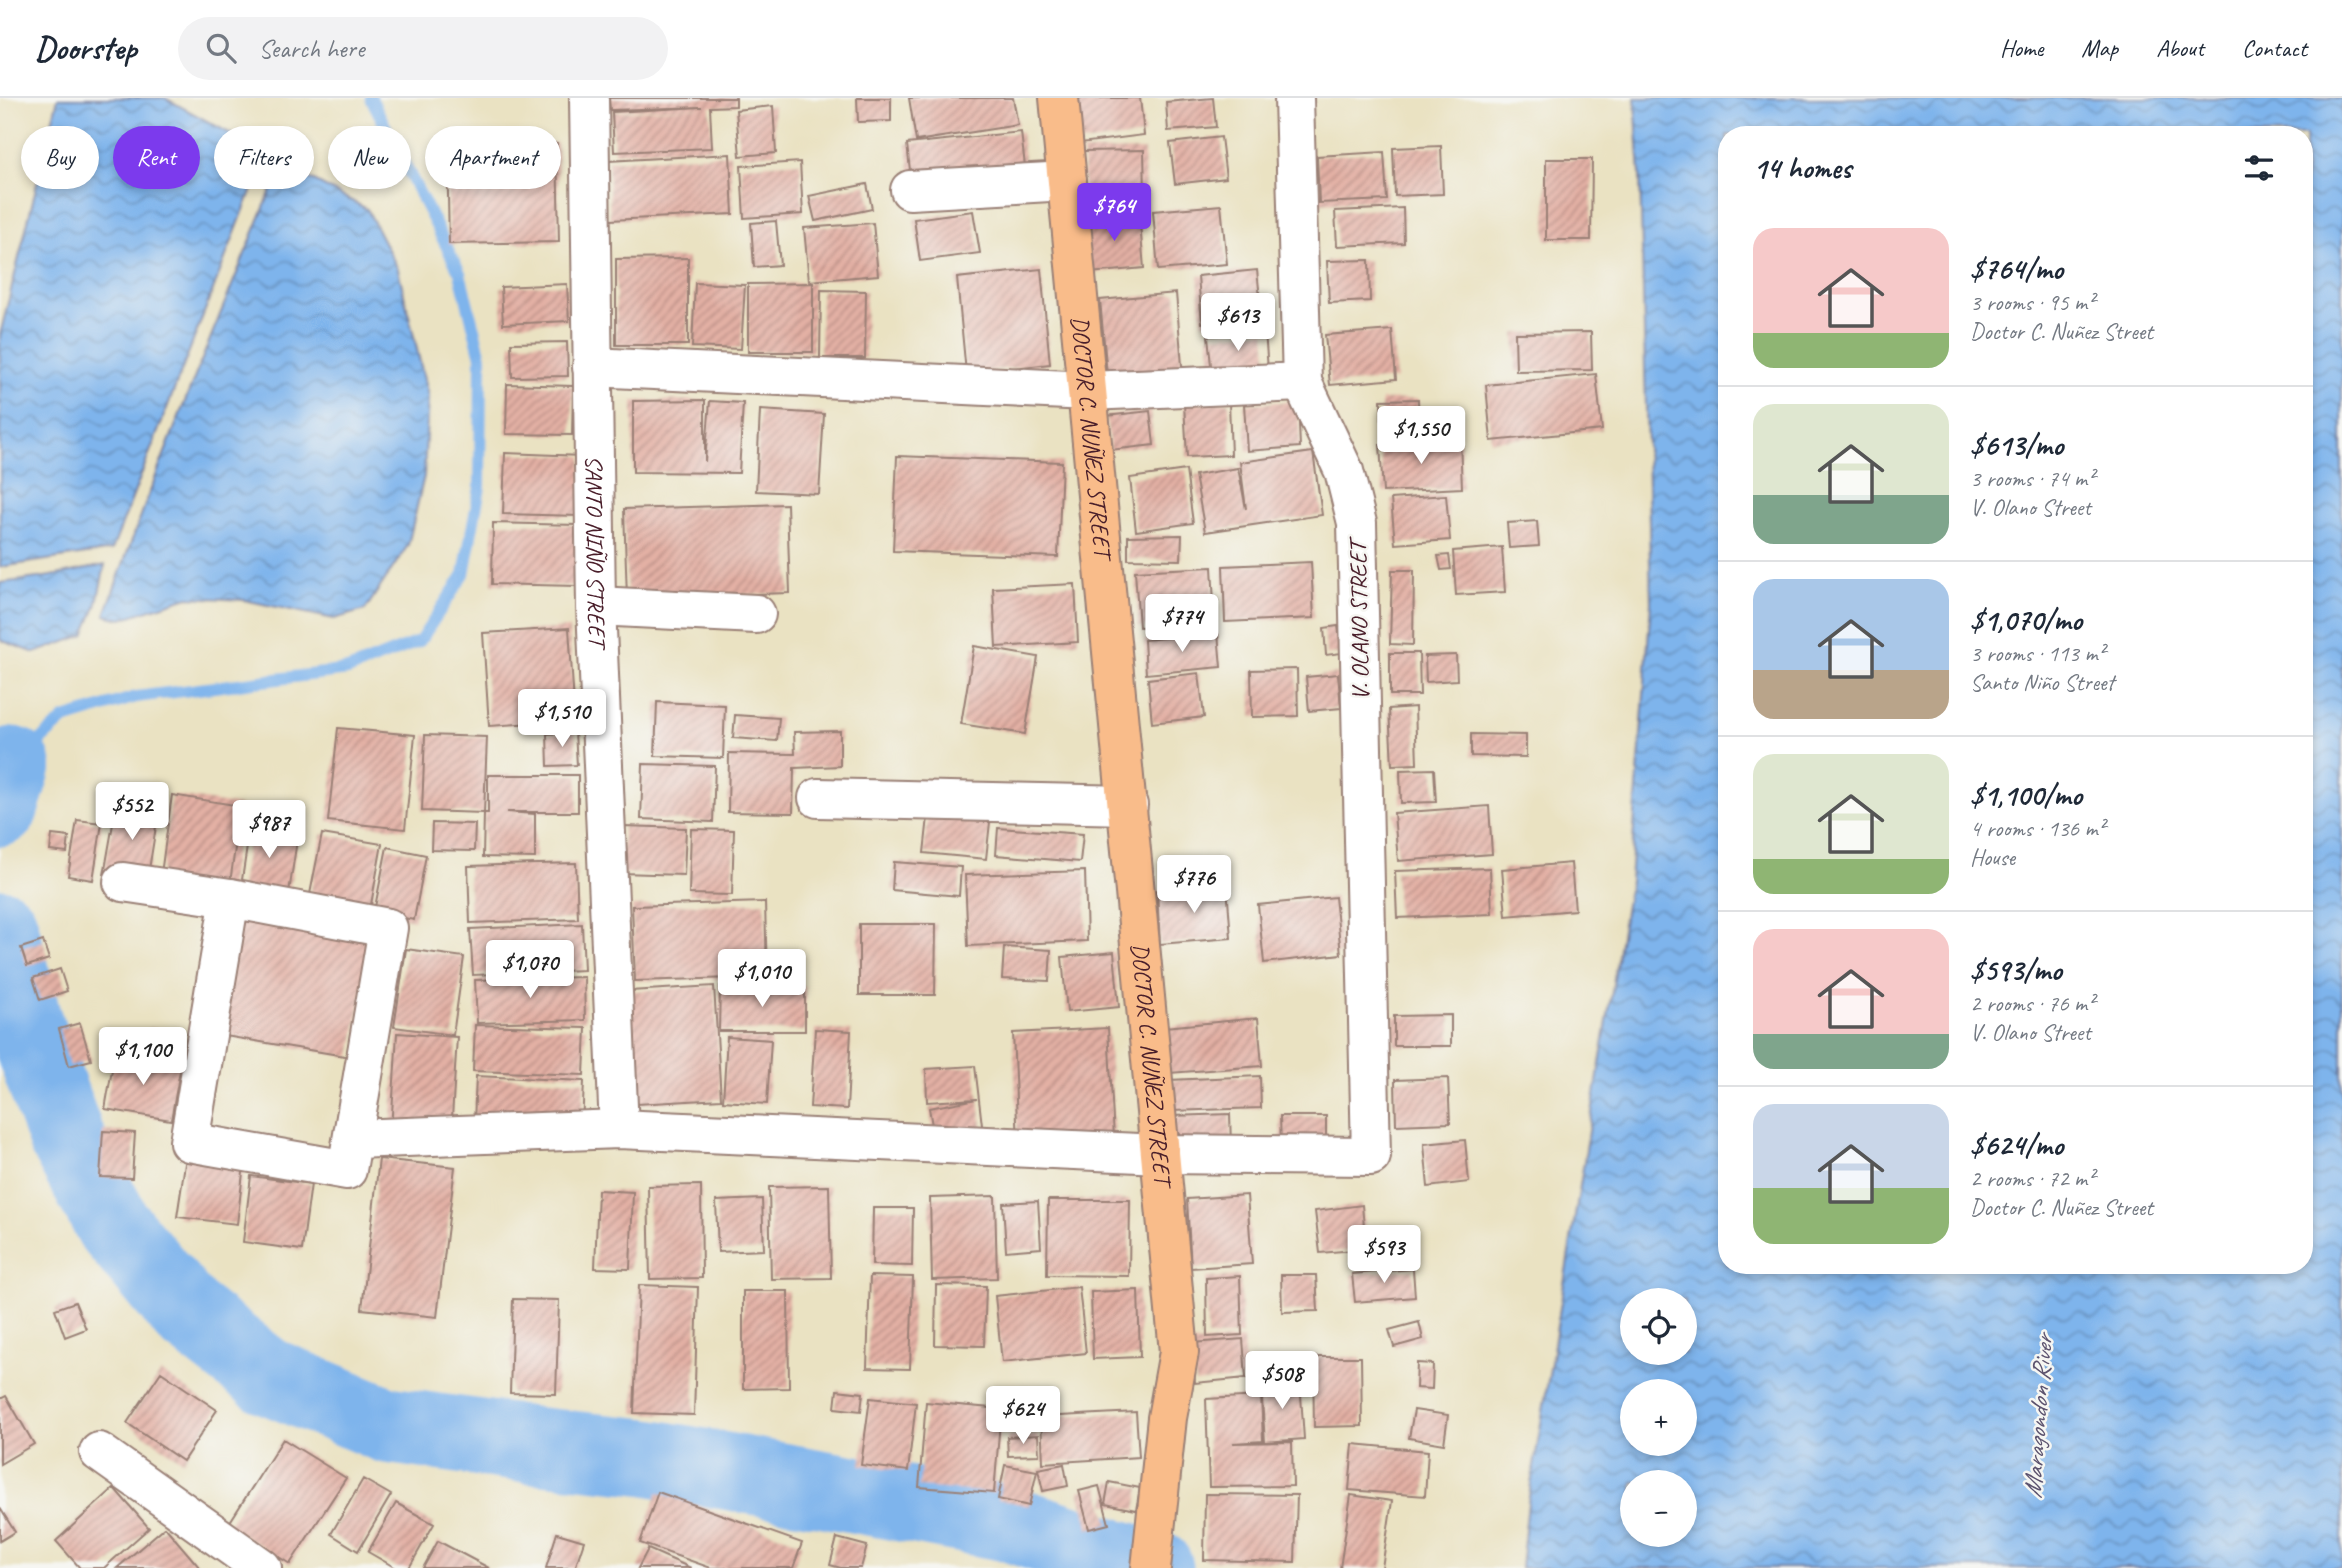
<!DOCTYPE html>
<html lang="en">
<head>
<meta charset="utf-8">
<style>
  :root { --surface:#fff; --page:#f2f2f3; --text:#1f2937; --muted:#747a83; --line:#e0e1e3; --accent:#7c3aed }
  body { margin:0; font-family:Caveat,sans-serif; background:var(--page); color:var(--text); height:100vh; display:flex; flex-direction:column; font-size:26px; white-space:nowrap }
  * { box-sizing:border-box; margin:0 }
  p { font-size:23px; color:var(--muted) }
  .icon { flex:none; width:38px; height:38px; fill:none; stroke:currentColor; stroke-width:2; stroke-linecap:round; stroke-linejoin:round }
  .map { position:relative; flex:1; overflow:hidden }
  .details { position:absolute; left:1718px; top:28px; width:595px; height:1148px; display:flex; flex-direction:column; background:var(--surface); border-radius:28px; box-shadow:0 4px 10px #0003 }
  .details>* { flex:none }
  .banner { position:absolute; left:21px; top:28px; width:665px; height:63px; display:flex; gap:14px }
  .fabs { position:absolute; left:1620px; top:1190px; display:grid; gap:14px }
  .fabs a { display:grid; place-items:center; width:77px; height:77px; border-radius:50%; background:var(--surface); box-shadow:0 4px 10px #0003; font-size:35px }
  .price { position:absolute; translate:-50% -60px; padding:0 16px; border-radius:7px; background:#fff; color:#222; font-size:23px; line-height:46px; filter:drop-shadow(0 2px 4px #0008) }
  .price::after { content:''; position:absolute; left:50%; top:42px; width:21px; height:16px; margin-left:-10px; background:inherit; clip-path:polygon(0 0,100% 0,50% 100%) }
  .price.on { background:var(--accent); color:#fff }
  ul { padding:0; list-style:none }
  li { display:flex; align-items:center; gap:21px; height:175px; padding:0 35px }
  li+li { border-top:2px solid var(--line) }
  li span { display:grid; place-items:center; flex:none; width:196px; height:140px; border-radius:21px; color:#555 }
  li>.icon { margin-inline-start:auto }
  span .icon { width:84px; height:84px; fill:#fffc; stroke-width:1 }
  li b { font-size:30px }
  h2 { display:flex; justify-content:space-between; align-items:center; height:84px; padding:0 35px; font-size:30px }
  .pill { padding:0 24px; border-radius:32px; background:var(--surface); box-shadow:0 4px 10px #0003; font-size:24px; line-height:63px }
  .pill.on { background:var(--accent); color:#fff }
  header { display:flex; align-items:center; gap:42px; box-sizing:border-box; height:98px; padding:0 35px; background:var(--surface); border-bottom:2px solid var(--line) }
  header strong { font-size:33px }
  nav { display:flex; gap:38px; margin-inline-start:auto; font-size:24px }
  .search { width:490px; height:63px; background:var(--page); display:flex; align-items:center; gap:18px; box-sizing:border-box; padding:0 24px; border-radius:38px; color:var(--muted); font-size:26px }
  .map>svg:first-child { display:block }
</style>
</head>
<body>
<header>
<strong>Doorstep</strong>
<div class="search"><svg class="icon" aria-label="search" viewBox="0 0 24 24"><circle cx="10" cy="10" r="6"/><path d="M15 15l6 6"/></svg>Search here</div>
<nav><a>Home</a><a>Map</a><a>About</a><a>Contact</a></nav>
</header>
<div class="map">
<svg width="2342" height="1470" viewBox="0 0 2342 1470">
  <defs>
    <pattern id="water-waves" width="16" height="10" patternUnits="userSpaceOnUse" patternTransform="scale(1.75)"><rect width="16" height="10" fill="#7eb4ec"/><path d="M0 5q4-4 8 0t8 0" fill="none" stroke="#6992bf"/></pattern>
    <pattern id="building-hatch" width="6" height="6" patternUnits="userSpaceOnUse" patternTransform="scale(1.75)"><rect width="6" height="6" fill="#e3b0a4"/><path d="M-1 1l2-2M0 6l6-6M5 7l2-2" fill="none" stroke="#ba8f86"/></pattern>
  </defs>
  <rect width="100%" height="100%" fill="#f6f6f2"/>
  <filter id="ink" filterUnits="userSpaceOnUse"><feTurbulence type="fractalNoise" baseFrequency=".0143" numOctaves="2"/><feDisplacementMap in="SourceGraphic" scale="14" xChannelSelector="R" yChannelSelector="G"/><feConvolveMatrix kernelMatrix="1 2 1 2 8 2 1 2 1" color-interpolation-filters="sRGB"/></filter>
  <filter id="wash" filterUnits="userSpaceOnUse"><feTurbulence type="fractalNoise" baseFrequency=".00686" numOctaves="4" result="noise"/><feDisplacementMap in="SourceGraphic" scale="28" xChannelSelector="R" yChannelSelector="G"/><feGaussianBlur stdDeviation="1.57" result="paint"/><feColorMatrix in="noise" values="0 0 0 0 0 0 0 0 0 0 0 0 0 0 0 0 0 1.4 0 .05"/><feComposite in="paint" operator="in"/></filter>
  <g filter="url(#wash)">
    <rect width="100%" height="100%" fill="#eae2c2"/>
    <path fill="url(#water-waves)" stroke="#646a8c" stroke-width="2" fill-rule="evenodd" d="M58,0H165L266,55L112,452L0,469V237Z
      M1635,0H2342V1470H1521L1528,1405L1630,783L1651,504L1640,76ZM1727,37H2305V1167H1727ZM1633,1202H1685V1255H1633ZM1685,1293V1346H1633V1293ZM1685,1384V1437H1633V1384Z
      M282,66L367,111L398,171L428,298L424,378L408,447L365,512L334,521L244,502L188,499L121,521L105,517C158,365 220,216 282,66Z
      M105,467L96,509L84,537L35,555L0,542V485L52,478Z"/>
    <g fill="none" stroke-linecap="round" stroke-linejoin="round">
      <path stroke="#7eb4ec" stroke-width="12" d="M13,667L64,621L136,599L348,572L420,543L464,476L480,389L481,259L460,175L371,0"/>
      <path stroke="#7eb4ec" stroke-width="77" d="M0,710L13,667
        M0,829L23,921L66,1040L114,1129L186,1215L266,1277L387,1327L532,1347L647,1359L870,1399L1011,1426L1097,1454L1155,1470"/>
    </g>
    <g id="blocks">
      <path fill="url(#building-hatch)" d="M609,0H736V8L710,9L712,50L614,54L612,14L702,9L610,12Z
        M857,0H891V23L858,24Z
        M909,0H1013L1018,27L916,43Z
        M1076,0H1140L1144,37L1081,45Z
        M1213,0L1216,29L1168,33L1166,4Z
        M773,8L776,55L740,58L736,12Z
        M1021,34L1026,77L912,90L907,46Z
        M1221,39L1226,80L1175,86L1170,45Z
        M557,45L559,144L449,146L447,48Z
        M1441,48L1443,96L1395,98L1393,50Z
        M1144,52L1145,96L1084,98L1083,53Z
        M1384,54L1387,102L1319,105L1317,58Z
        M730,56L733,116L610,122L608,63Z
        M1546,61H1592L1591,142H1546Z
        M800,64L803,116L744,120L741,68Z
        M867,86L872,111L815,123L809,98Z
        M1221,107L1227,166L1158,172L1153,113Z
        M1403,110L1404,145L1337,148L1335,113Z
        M973,113L980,155L920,163L914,121Z
        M1139,115L1144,170L1089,175L1083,120Z
        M776,123L780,167L754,169L751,125Z
        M873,125L878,177L809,183L804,130Z
        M688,160V247H616V161Z
        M1369,162L1370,203L1329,205L1327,163Z
        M1041,171L1050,266L966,275L957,180Z
        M1257,172L1262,219L1202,225L1198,178Z
        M695,185L745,187L741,251L692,249Z
        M813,185V254H748V186Z
        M567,186L569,223L503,226L501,189Z
        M821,192L866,193L865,260H820Z
        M1176,195L1183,280L1108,287L1100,202Z
        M1392,232L1396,281L1330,287L1325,237Z
        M1265,233L1268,272L1212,277L1208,238Z
        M1591,234L1592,272L1516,273L1515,235Z
        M567,244L568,278L512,279L511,245Z
        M1596,276L1602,332L1491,343L1486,287Z
        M507,286L573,288L572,337L506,336Z
        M1418,301L1419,342H1382L1381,302Z
        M705,302V364L710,303L743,305L739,375L633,374V303Z
        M1298,303L1300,349L1247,353L1244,306Z
        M1229,304L1231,357L1187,359L1184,306Z
        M760,312L824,316L819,396L756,393Z
        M1150,313L1154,347L1110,352L1106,318Z
        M1460,342L1462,390L1383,394L1380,347Z
        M1313,354L1322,417L1205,434L1195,377L1238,370L1246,411L1240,364Z
        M505,355L582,358L580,418L503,416Z
        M897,358L1062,364L1058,459L893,453Z
        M1186,372L1193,425L1136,433L1130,380Z
        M1446,397L1450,442L1395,446L1391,401Z
        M787,406L790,495L627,500L624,411Z
        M1537,423L1539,448L1509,450L1507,425Z
        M493,425L578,427L577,488L492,486Z
        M1182,437L1181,462L1128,461V438Z
        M1502,449L1505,494L1456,497L1453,453Z
        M1449,457L1451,471L1441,472L1438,458Z
        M1311,464L1314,520L1225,524L1223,468Z
        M1212,469L1215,524L1139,529L1135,473Z
        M1392,472H1414L1413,547L1390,546Z
        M1075,486L1078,544L996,549L993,490Z
        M1338,528L1342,555L1326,557L1324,530Z
        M569,530L575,622L489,628L483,535Z
        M1218,535L1221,569L1146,576L1144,542Z
        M974,548L1038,559L1025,636L961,626Z
        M1390,555H1419L1420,597H1390Z
        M1456,557L1457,582L1426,584L1425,558Z
        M1297,571L1298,618L1252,619L1251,572Z
        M1199,575L1204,619L1152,625L1148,581Z
        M1338,576L1341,610L1309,613L1306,579Z
        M657,604L725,607L723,660L655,658Z
        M1415,609L1417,666L1392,667L1389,611Z
        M735,617L779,620L777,643L733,640Z
        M338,630L415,637L405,731L328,723Z
        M840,633V668L794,670L793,715L728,714L729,655L795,656L794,634Z
        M575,634L577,667L548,668L547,636Z
        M1471,636L1526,637V659L1471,658Z
        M425,637L487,639L484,715L422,713Z
        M643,666L715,668L713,724L641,721Z
        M1434,671L1436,704L1401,705L1400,672Z
        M488,677H578V714H507L535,716V760L483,759L484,715H488Z
        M172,697L241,708L229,792L160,783Z
        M117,703L159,710L147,784L104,777Z
        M1489,708L1492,756L1398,763L1394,715Z
        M928,719L990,724L986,761L924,755Z
        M77,722L102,725L93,782L68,778Z
        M251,722L299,729L288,801L240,795Z
        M432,725L475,726L474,753L431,752Z
        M623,728L686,730L684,777L621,775Z
        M998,730L1083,736L1080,764L996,757Z
        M691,731L734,732L732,797L689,796Z
        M322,736L382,746L370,812L309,801Z
        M52,737L69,739L67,755L50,753Z
        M387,749L426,757L414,822L374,814Z
        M894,764L961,769L959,798L892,792Z
        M576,765L578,821L470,825L468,768Z
        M1571,765L1575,812L1506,818L1502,771Z
        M1490,770L1492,816L1397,820L1395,773Z
        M1085,773L1087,843L968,848L965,777Z
        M1227,788L1231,840L1160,846L1157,793Z
        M1335,799L1341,856L1264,865L1258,807Z
        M765,804L767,879L635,883L632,808Z
        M240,817L371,839L351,959L219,937Z
        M582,826L584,872L473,877L470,831Z
        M859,826H936L935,897H859Z
        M43,843L49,861L27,868L21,850Z
        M1004,849L1051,852L1049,883L1002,881Z
        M406,851L464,859L453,937L394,929Z
        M1114,854L1119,909L1067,914L1062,859Z
        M60,871L67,893L40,902L33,880Z
        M584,879L585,922L477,925L475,882Z
        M714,888L721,1001L637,1006L630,893Z
        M720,888H805V933H719Z
        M1451,917V948H1394V918Z
        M1258,920L1262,968L1169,975L1165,929Z
        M80,925L91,962L69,968L59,931Z
        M475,927L586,930L584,977L473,973Z
        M149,930L180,933L177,962L146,958Z
        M1108,930L1114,1040L1018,1045L1013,935Z
        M815,931L851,933L847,1011L810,1009Z
        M397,935L457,939L451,1036L391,1032Z
        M727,939L771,942L767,1006L723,1003Z
        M115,955L181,967L171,1022L105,1011Z
        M975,968L983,1036L935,1045L929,1010L977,1001L927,1004L926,971Z
        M476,978L584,983L582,1029L474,1025Z
        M1260,978L1261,1010L1171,1013L1169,982Z
        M1448,980L1450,1025L1396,1027L1395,982Z
        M1230,1016L1231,1047L1173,1048L1172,1018Z
        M1280,1018H1326V1047H1281Z
        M103,1033L135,1035L132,1080L100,1079Z
        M1465,1042L1469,1084L1428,1089L1424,1046Z
        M186,1059L244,1066L237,1126L177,1119Z
        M379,1061L455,1069L437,1219L362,1211Z
        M251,1078L311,1086L302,1152L243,1144Z
        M701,1087L702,1180L650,1181L648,1088Z
        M829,1088L831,1180L771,1181L769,1089Z
        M598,1092L633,1094L630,1171L595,1170Z
        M1247,1097L1252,1166L1191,1170L1187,1101Z
        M995,1098L997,1180L932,1182L930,1100Z
        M762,1101L764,1152L718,1154L716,1103Z
        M1048,1102H1130L1129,1178L1047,1177Z
        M1038,1103L1041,1150L1006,1153L1003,1105Z
        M1362,1107L1366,1151L1320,1155L1315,1113Z
        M873,1110H913L912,1168L872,1167Z
        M1413,1171L1415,1199L1355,1204L1352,1176Z
        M1281,1177H1316L1318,1213L1282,1214Z
        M870,1178L913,1179L910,1271L867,1270Z
        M1240,1178L1242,1237L1207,1239L1206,1180Z
        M639,1187L698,1189L694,1317L634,1315Z
        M936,1187L986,1188L984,1248L935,1247Z
        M1079,1189L1086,1255L1002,1264L995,1198Z
        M1138,1192L1140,1259L1093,1261L1091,1194Z
        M743,1193H788L789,1290L743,1291Z
        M513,1201L559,1202L556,1296L510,1295Z
        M75,1204L86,1231L65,1239L55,1211Z
        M1419,1224L1423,1241L1394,1249L1389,1232Z
        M1243,1241L1246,1280L1195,1285L1192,1245Z
        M1313,1259H1361L1362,1328L1314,1329Z
        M1417,1265L1433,1266L1432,1291L1416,1290Z
        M161,1274L217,1312L183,1363L127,1325Z
        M1300,1283L1304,1341L1265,1344L1261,1286Z
        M837,1292L863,1295L861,1313L835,1310Z
        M6,1298L34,1346L0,1366V1301Z
        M1261,1298L1263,1343L1233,1345L1292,1344L1293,1388L1209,1389L1206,1301Z
        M870,1300L916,1305L908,1373L861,1367Z
        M926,1304L1001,1311L994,1395L919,1389Z
        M1414,1312L1448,1317L1444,1346L1409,1340Z
        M1136,1314L1139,1359L1043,1365L1041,1319Z
        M1038,1337L1039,1357L1008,1358L1007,1339Z
        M283,1341L346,1380L290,1466L228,1427Z
        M1353,1346L1428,1353L1425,1398L1349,1392Z
        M1064,1366L1068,1388L1043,1393L1038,1371Z
        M1005,1367L1037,1373L1029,1408L998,1401Z
        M363,1381L391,1397L358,1453L331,1436Z
        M1109,1384L1140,1390L1136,1412L1105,1406Z
        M1099,1388L1109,1426L1089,1431L1079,1393Z
        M114,1390L149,1430L104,1470H80L56,1443Z
        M658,1394L802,1445L793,1470H711L640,1445Z
        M1205,1396L1297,1397L1295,1464L1204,1462Z
        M1351,1397L1392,1403L1382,1470H1340Z
        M396,1405L434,1426L409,1470H396L368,1454Z
        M0,1410L15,1434L0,1443Z
        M165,1429L200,1470H117Z
        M557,1435L584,1443L575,1470H546Z
        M837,1440L867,1448L861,1470H841L830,1467Z
        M438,1443L489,1470H423Z
        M648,1451L691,1470H638Z"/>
    </g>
  </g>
  <g filter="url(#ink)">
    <use href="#blocks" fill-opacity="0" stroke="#9a8076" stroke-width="2"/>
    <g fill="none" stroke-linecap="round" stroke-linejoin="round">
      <defs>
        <g id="minor">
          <path id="s1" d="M589,0L596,508L619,1031"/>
          <path d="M910,92L1067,83"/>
          <path d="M592,269L1088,293L1302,284"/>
          <path d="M596,508L756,516"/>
          <path d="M818,700L1128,707"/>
          <path d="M123,784L230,800"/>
          <path d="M230,800L388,830L347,1072L189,1044Z"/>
          <path d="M354,1041L619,1031L1161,1056L1371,1058L1357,425L1344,373L1302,284L1294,0"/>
          <path d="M99,1354L262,1470"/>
        </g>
        <g id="major">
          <path id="s2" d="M1059,0L1179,1254L1167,1320L1151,1470"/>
        </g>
      </defs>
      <use href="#minor" stroke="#9a8076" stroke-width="42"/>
      <use href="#major" stroke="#9a8076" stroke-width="42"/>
      <use href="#minor" stroke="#fff" stroke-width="38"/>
      <use href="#major" stroke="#f9bc8a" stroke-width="38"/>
    </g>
  </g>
  <g text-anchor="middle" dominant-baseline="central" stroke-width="5" stroke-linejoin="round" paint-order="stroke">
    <g font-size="24" fill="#4a1f2b" stroke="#f6f6f2">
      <text stroke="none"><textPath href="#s2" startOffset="340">DOCTOR C. NUÑEZ STREET</textPath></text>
      <text stroke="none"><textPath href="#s1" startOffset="453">SANTO NIÑO STREET</textPath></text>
      <text transform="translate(1359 523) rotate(-91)">V. OLANO STREET</text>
      <text stroke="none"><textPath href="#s2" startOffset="970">DOCTOR C. NUÑEZ STREET</textPath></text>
    </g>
    <g font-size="26" font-style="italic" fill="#5c536f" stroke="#f6f6f2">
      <text transform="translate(2038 1319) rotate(-86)">Maragondon River</text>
    </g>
  </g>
</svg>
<div class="fabs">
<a><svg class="icon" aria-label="locate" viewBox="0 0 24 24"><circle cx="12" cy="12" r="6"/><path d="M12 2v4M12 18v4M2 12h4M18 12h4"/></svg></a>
<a>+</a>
<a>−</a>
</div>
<b class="price on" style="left:1114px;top:145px">$764</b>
<b class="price" style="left:1238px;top:255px">$613</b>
<b class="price" style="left:1421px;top:368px">$1,550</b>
<b class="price" style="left:1182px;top:556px">$774</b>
<b class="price" style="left:562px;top:651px">$1,510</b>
<b class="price" style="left:132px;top:744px">$552</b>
<b class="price" style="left:269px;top:762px">$987</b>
<b class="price" style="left:1194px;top:817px">$776</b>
<b class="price" style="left:530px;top:902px">$1,070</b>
<b class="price" style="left:762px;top:911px">$1,010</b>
<b class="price" style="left:143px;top:989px">$1,100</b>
<b class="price" style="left:1384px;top:1187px">$593</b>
<b class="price" style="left:1282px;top:1313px">$508</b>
<b class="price" style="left:1023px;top:1348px">$624</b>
<div class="banner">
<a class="pill">Buy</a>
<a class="pill on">Rent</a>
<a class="pill">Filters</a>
<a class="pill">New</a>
<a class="pill">Apartment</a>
</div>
<section class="details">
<h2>14 homes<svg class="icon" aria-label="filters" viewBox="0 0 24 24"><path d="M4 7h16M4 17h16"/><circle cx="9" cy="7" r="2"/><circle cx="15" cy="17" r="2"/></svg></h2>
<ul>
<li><span style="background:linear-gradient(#f6c9c9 75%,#8fb573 0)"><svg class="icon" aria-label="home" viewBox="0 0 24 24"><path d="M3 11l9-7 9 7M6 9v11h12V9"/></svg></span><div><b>$764/mo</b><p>3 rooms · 95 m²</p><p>Doctor C. Nuñez Street</p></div></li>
<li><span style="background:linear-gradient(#dfe7d0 65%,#7fa58c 0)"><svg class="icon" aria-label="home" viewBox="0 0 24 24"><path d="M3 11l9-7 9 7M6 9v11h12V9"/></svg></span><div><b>$613/mo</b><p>3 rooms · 74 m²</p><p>V. Olano Street</p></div></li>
<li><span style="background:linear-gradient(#a9c7e8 65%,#b9a48a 0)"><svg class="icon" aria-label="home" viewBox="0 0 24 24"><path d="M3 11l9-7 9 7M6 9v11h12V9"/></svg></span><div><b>$1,070/mo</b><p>3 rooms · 113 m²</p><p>Santo Niño Street</p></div></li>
<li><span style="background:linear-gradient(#dfe7d0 75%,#8fb573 0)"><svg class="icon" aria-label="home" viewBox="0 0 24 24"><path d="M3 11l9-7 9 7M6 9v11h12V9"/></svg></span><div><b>$1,100/mo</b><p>4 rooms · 136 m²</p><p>House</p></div></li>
<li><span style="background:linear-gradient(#f6c9c9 75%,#7fa58c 0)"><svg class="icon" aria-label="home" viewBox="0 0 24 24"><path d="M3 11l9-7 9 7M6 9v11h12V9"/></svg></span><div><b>$593/mo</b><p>2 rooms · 76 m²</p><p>V. Olano Street</p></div></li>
<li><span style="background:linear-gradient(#c9d6e8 60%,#8fb573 0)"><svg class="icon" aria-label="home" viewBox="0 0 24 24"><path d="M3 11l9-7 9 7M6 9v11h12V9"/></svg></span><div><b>$624/mo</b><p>2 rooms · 72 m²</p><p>Doctor C. Nuñez Street</p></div></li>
</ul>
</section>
</div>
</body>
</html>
